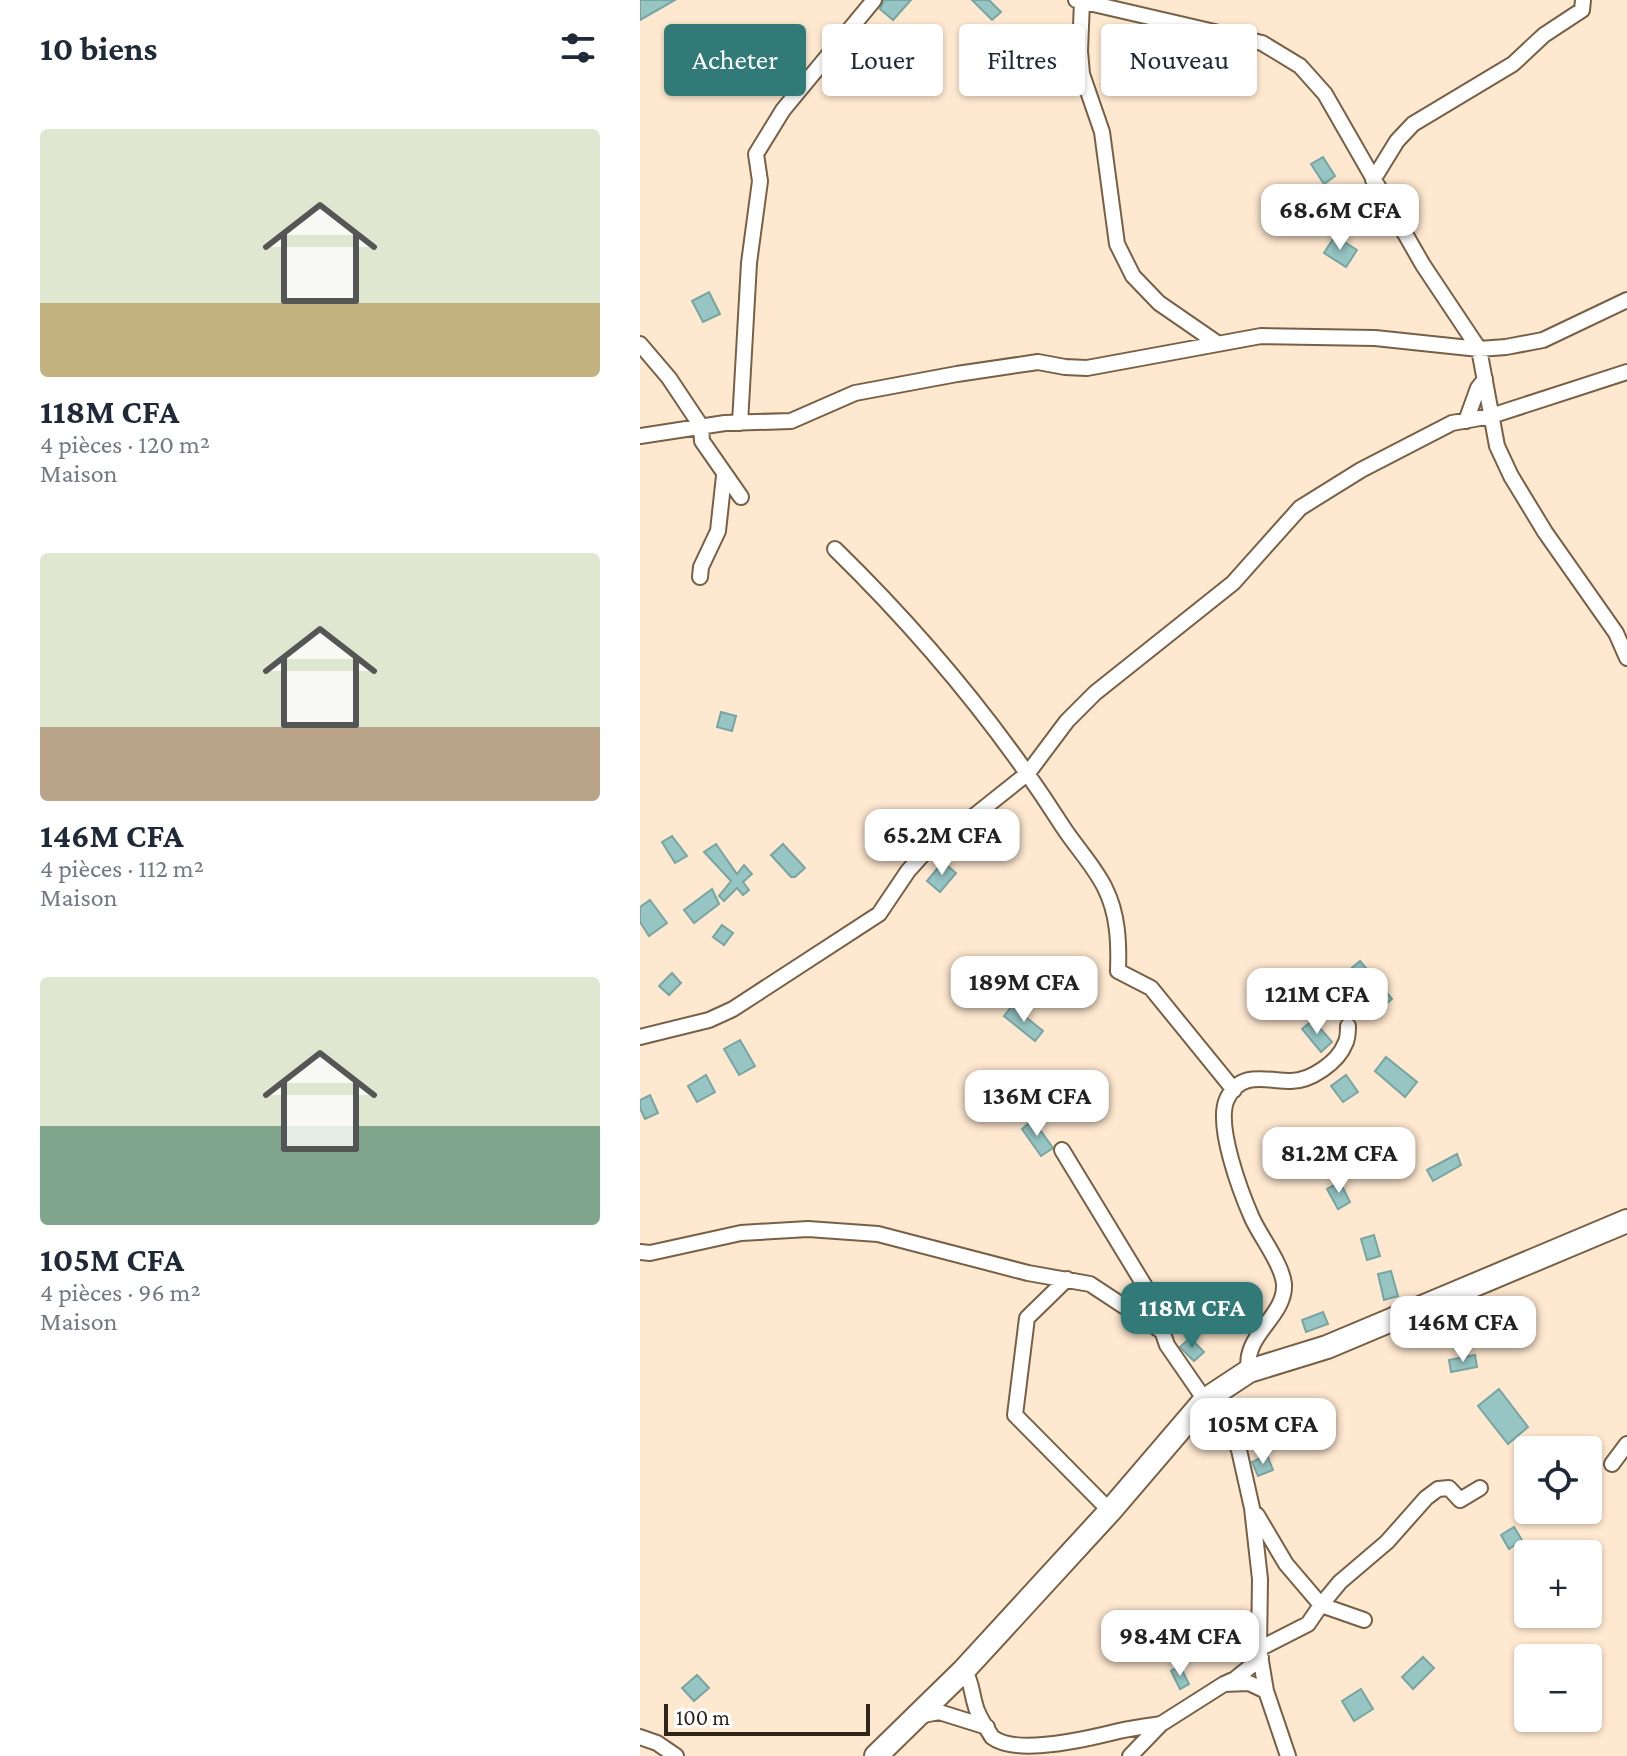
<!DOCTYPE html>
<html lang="fr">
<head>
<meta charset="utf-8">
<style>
  :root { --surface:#fff; --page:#f6f6f7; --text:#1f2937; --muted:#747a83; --accent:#317a77 }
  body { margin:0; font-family:"Crimson Pro",serif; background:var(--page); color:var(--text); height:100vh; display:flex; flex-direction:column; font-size:30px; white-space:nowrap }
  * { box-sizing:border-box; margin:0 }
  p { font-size:26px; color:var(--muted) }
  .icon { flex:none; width:44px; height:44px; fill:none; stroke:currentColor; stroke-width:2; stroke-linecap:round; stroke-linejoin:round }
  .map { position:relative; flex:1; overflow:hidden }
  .drawer { display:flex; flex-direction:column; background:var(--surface); width:640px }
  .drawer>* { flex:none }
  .hud { position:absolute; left:24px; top:24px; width:760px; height:72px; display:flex; gap:16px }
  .tools { position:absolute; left:874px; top:1436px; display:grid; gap:16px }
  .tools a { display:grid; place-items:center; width:88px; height:88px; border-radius:8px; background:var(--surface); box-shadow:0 2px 6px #0004; font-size:40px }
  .scale { position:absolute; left:24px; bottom:20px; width:206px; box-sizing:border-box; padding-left:8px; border:4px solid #2f251a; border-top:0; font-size:22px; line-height:28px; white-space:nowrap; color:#2f251a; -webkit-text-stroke:6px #fff; paint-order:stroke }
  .price { position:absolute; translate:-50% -68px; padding:0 18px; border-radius:16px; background:#fff; color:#222; font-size:26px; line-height:52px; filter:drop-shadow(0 2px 4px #0008) }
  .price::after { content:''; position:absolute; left:50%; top:48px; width:24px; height:18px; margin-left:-12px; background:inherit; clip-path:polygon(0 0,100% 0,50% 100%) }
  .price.active { background:var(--accent); color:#fff }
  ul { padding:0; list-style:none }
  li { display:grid; align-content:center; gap:16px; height:424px; padding:0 40px }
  li span { display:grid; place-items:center; height:248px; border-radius:8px; color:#555 }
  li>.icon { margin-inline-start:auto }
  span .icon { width:144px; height:144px; fill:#fffc; stroke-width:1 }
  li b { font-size:34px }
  h2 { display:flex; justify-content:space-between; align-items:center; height:96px; padding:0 40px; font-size:34px }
  .tag { padding:0 28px; border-radius:8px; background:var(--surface); box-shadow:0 2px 6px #0004; font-size:28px; line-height:72px }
  .tag.active { background:var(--accent); color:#fff }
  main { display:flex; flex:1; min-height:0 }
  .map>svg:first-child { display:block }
</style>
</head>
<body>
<main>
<section class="drawer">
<h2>10 biens<svg class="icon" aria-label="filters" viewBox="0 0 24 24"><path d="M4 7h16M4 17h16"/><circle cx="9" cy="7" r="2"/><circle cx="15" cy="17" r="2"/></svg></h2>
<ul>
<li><span style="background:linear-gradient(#dfe7d0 70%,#c2b280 0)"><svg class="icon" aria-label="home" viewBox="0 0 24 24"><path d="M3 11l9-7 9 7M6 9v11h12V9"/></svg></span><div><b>118M CFA</b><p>4 pièces · 120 m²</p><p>Maison</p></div></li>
<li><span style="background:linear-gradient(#dfe7d0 70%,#b9a48a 0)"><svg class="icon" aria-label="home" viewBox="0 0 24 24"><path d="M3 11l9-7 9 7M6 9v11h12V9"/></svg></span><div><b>146M CFA</b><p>4 pièces · 112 m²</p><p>Maison</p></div></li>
<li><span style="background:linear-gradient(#dfe7d0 60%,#7fa58c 0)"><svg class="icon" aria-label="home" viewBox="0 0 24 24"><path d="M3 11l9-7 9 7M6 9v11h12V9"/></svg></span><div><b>105M CFA</b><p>4 pièces · 96 m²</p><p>Maison</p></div></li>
</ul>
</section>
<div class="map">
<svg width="987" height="1756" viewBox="0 0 987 1756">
  <rect width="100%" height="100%" fill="#fee8d0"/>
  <path fill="#96c5c3" stroke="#76a5a2" stroke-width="2" d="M0,0H35L0,20Z
    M244,0H271L253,20L240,9Z
    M332,0H349L361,12L352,20Z
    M683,157L695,176L684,184L671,164Z
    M695,236L717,250L706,267L684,253Z
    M69,292L80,314L63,322L52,301Z
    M81,712L96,716L92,731L77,727Z
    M32,836L47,856L35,863L22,842Z
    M76,844L97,874L104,865L112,874L103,882L109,890L103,895L97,888L84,901L79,896L91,881L64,852Z
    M143,844L165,868L155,877H151L131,855Z
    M303,862L316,873L300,892L287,881Z
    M72,889L79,904L54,923L44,910Z
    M10,900L27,923L9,936L0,922V907Z
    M82,925L93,933L84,945L73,937Z
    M720,961L752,999L740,1009L708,971Z
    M32,973L41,983L29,995L19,986Z
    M372,1006L403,1031L395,1041L364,1016Z
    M673,1020L692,1042L681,1052L662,1029Z
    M100,1040L115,1066L99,1075L84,1049Z
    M746,1057L777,1082L765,1097L735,1071Z
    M66,1075L75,1092L57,1102L48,1086Z
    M706,1075L718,1092L703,1102L691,1086Z
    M10,1095L18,1113L5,1119L0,1108V1100Z
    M393,1120L413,1148L401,1156L382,1129Z
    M817,1154L821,1165L793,1181L787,1170Z
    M700,1182L710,1202L698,1209L687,1189Z
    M734,1235L740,1256L727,1260L721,1239Z
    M751,1271L758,1296L744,1300L738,1274Z
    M683,1312L688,1324L666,1332L662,1320Z
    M550,1338L564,1352L554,1361L540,1347Z
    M835,1355L837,1367L811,1372L809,1360Z
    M859,1389L888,1427L868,1444L838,1406Z
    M627,1455L633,1470L618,1476L612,1462Z
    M874,1527L882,1540L869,1549L861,1535Z
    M783,1657L794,1668L773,1689L762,1677Z
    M540,1666L549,1684L540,1689L531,1671Z
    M57,1675L69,1688L54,1701L42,1688Z
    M721,1689L733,1709L714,1721L702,1701Z"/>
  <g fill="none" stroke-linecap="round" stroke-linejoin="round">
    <defs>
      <path id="minor" d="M436,0L622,43L660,66L685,94L783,265L839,349L857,446L871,476L905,532L976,633L987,658
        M442,1L440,51L442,74L462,132L477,244L493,276L519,303L577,343
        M733,180L757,141L773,124L873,64L904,35L942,10L943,0
        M0,344L29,378L61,426L62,441L101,497
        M826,421L838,388L845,379
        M100,423L109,263L120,181L116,154L143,110L234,0
        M0,436L85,423L151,421L215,393L317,374L398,362L425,367L447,368L621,336L735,338L839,349L866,347L903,340L987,300
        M195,549C282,634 358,725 423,827C436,847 455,867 465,888C478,914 479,942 478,971L511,988L594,1090
        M60,577L61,567L78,531L84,476
        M0,1037L69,1020L93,1009L239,914L268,871L286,851L324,824L388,773L427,721L455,693L593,583L660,508L721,470L812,423L851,416L987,372
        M422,1150L509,1293L527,1345L565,1400L585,1418L599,1450L612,1508L620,1579L619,1649L626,1691L648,1756
        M0,1252L10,1253L101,1233L168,1229L238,1234L388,1273L450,1284L523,1332
        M427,1279L387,1318L375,1415L470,1511
        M609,1371C602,1335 646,1317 644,1284C642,1264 620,1236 612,1218C601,1193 575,1125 587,1099C601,1070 626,1081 651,1081C671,1081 698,1062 705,1044C708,1039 708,1032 708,1026
        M972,1464L987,1444
        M617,1515L646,1564L681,1605L700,1582L747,1542L786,1498L798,1489L809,1488L820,1500L840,1488
        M619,1649L668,1624L681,1605L724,1620
        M621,1658L595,1679L584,1684L609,1683L626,1691
        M324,1670C332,1682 331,1691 335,1704C337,1715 346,1727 352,1737C376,1756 447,1739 479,1731C492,1728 507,1726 521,1724L490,1756
        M278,1716L299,1712L347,1727
        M521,1724L584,1684
        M0,1737L17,1743L36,1756"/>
      <path id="secondary" d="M236,1756L324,1670L470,1511L565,1400L609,1371L687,1347L987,1221"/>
    </defs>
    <use href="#minor" stroke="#776045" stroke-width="18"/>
    <use href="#secondary" stroke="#776045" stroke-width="26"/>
    <use href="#minor" stroke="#fff" stroke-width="14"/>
    <use href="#secondary" stroke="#fff" stroke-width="22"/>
  </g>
</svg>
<div class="tools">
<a><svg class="icon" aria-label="locate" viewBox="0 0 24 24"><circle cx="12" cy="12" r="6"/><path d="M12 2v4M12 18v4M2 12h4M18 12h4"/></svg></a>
<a>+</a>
<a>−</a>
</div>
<div class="scale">100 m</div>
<b class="price" style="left:700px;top:252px">68.6M CFA</b>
<b class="price" style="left:302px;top:877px">65.2M CFA</b>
<b class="price" style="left:384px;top:1024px">189M CFA</b>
<b class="price" style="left:677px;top:1036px">121M CFA</b>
<b class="price" style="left:397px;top:1138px">136M CFA</b>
<b class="price" style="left:699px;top:1195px">81.2M CFA</b>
<b class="price active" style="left:552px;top:1350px">118M CFA</b>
<b class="price" style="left:823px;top:1364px">146M CFA</b>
<b class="price" style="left:623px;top:1466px">105M CFA</b>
<b class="price" style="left:540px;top:1678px">98.4M CFA</b>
<div class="hud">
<a class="tag active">Acheter</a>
<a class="tag">Louer</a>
<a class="tag">Filtres</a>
<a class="tag">Nouveau</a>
</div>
</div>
</main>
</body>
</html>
